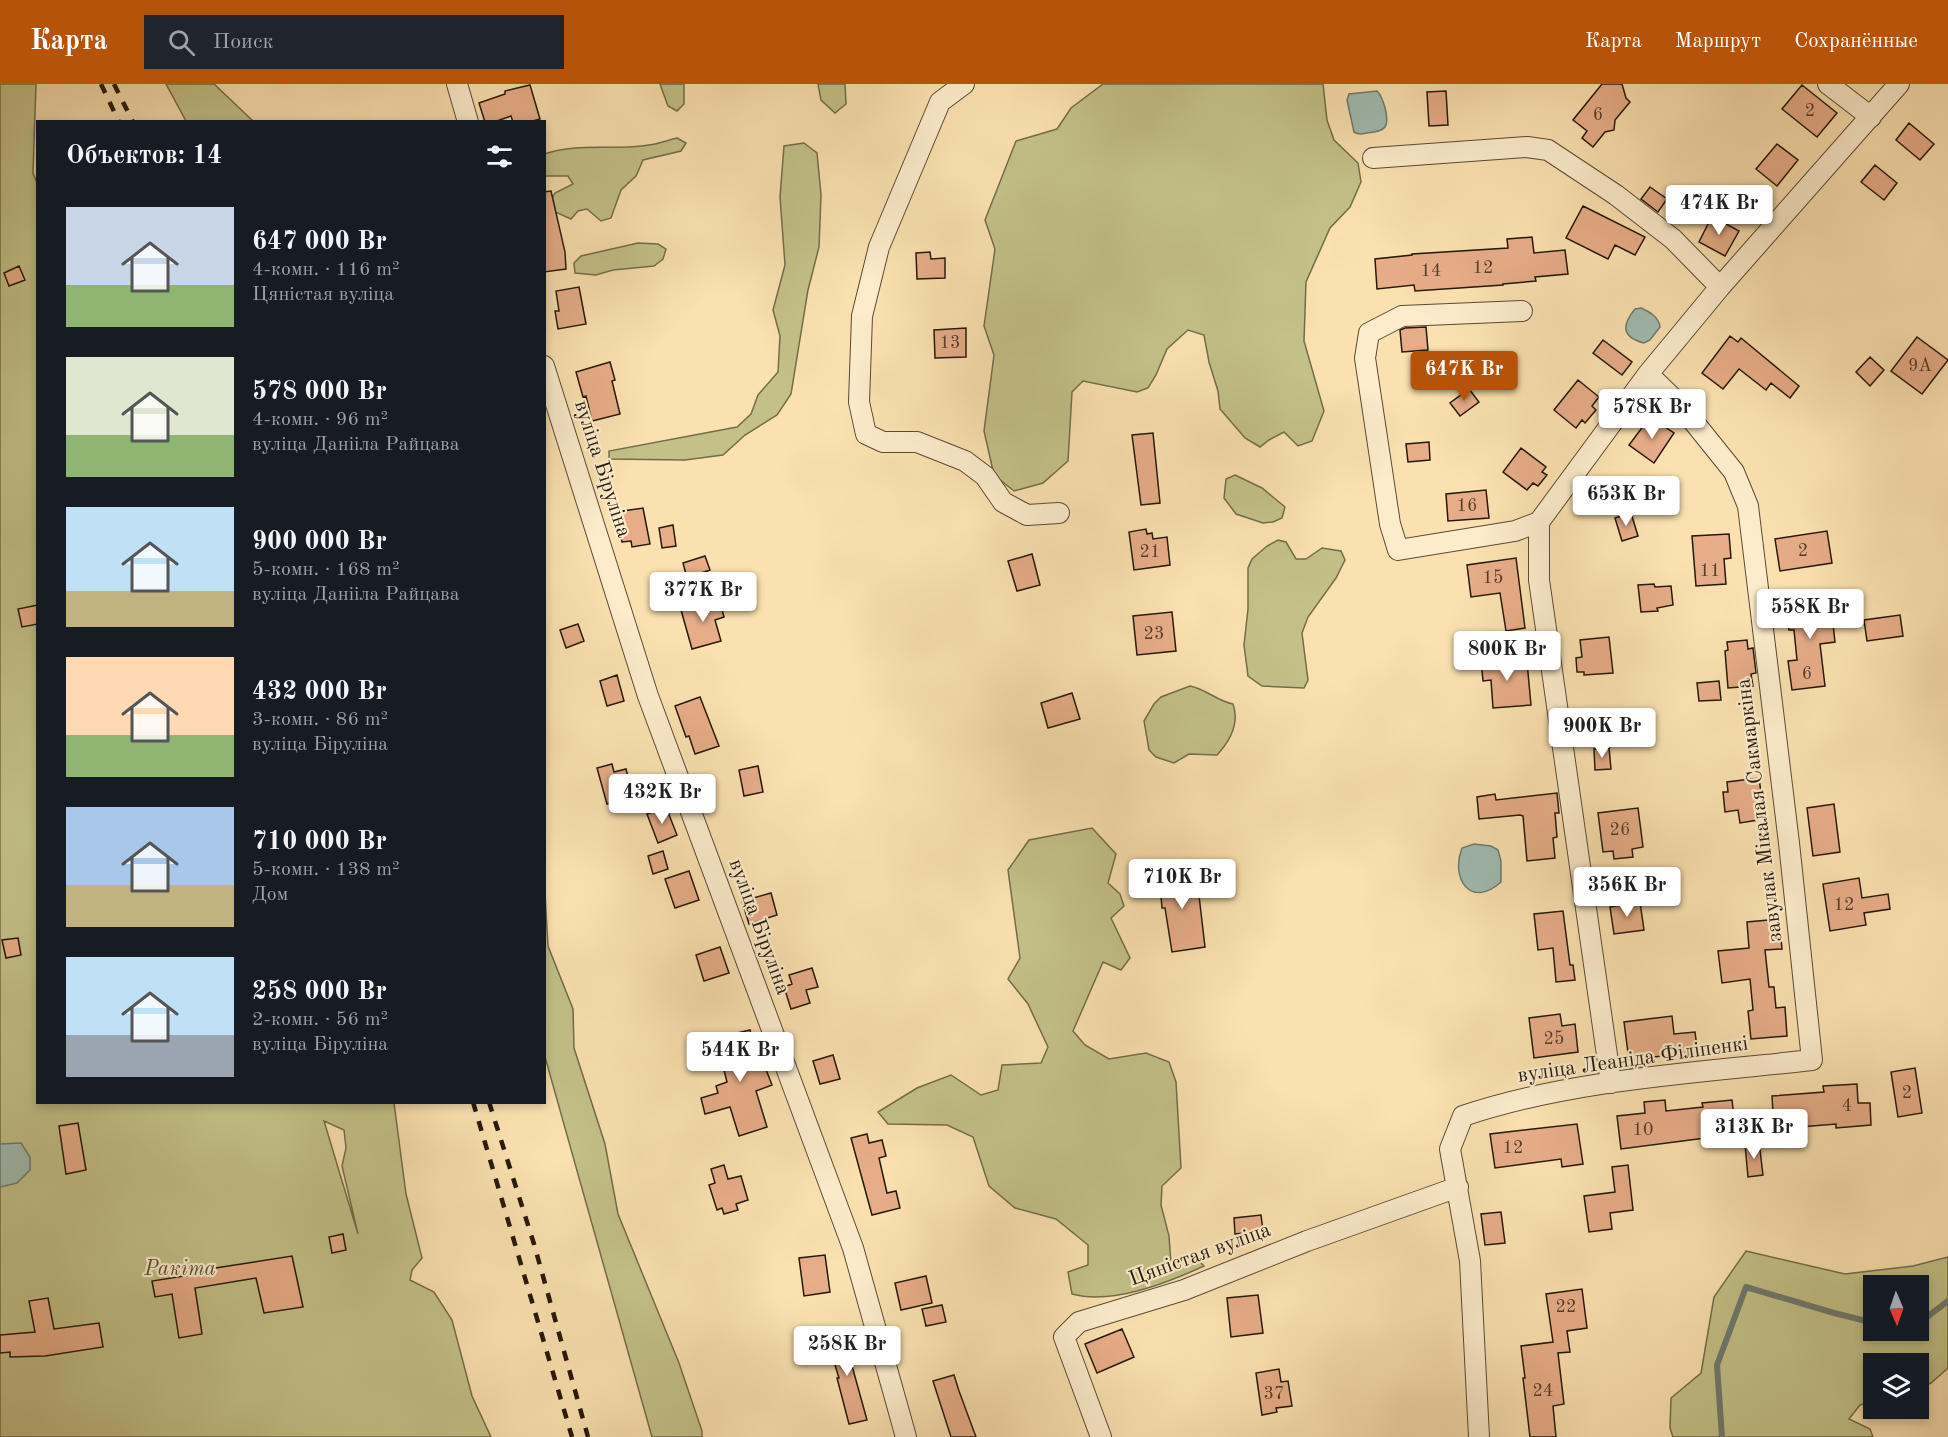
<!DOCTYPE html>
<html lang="ru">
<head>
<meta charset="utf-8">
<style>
  :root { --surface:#171b24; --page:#20242c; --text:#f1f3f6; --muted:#9ea1a6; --accent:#b45309 }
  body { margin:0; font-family:"Old Standard TT",serif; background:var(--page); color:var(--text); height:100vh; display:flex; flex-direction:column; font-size:22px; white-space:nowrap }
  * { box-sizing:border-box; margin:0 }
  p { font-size:20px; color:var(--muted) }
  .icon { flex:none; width:33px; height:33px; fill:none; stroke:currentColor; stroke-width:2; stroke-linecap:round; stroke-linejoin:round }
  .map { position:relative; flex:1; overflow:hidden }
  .sheet { position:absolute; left:36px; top:36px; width:510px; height:984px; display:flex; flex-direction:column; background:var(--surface); border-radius:0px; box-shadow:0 3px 9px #0003 }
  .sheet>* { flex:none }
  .needle { width:39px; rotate:178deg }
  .controls { position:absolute; left:1863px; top:1191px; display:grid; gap:12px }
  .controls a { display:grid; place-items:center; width:66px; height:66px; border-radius:0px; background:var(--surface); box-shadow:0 3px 9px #0003; font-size:30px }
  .price { position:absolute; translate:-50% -51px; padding:0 14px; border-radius:6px; background:#fff; color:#222; font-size:20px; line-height:39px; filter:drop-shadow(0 2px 3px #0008) }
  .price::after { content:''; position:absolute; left:50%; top:36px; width:18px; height:14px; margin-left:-9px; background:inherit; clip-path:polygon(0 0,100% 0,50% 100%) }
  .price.active { background:var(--accent); color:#fff }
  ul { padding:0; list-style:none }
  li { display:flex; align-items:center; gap:18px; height:150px; padding:0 30px }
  li span { display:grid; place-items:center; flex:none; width:168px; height:120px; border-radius:0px; color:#555 }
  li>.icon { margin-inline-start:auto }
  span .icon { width:72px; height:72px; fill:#fffc; stroke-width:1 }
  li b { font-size:26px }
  h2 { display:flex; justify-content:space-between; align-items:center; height:72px; padding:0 30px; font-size:26px }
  header { display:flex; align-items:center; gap:36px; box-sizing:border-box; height:84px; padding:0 30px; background:var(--accent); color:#fff }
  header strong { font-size:28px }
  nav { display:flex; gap:33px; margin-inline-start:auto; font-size:21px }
  .search { width:420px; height:54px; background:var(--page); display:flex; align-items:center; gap:15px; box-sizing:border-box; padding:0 21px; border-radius:0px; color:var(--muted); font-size:22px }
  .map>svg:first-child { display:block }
</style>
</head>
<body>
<header>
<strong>Карта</strong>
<div class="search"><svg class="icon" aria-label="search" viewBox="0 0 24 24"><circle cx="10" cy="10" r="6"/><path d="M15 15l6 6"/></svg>Поиск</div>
<nav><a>Карта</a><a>Маршрут</a><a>Сохранённые</a></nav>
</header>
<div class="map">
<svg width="1948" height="1353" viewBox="0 0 1948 1353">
  <rect width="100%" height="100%" fill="#fbe1b0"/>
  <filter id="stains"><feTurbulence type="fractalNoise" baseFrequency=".00333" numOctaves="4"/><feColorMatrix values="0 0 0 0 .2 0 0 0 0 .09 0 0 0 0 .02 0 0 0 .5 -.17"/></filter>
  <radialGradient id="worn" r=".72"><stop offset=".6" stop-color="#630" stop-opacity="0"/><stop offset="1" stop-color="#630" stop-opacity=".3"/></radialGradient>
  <path fill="#c3c188" stroke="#746c4a" stroke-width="1.5" fill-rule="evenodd" d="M0,0H36L33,89L38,101V1018L394,1019L406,1110L422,1174L412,1186L410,1196L434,1208L452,1236L472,1312L491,1353H0ZM324,1037L344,1046L346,1064L342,1082L358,1150Z
    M166,0H214L253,37H186Z
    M660,0H684V20L677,27L668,22Z
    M818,0H845L846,20L835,29L821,16Z
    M1103,0H1323L1327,36L1334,56L1358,79L1361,98L1350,123L1330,144L1306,198L1304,257L1324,327L1312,357L1298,362L1284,348L1269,356L1260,363L1245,354L1220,325L1218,307L1209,278L1204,251L1188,246L1167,265L1156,291L1148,304L1137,308L1083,297L1072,308L1068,377L1043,399L1014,407L994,391L984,347L994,271L984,242L995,165L985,136L1016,57L1057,45L1071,24Z
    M677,54L686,59L681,67L643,76L636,92L621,106L611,134L601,137L587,125L578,127L571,135L553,127L550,118L555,109L573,100L568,92H545L544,70C579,58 614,67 649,61C658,60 668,56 677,54Z
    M804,59L817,69L821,111L819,163L808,206L791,310L777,331L745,351L723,371L685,376L609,375V367L737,343L751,330L758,311L778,288L780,252L773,226L785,181L780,113L784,62Z
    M638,159L658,160L666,165L663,175L654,182L613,186L596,191L575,189L574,179L581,172Z
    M1235,391L1262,404L1285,423L1282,434L1273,438L1263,439L1236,430L1224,414L1226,395Z
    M1278,456L1286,458L1296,475H1306L1322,464L1341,467L1345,476L1336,494L1308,533L1302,549L1308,596L1304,604L1262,602L1248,592L1244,561L1248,525V484L1252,475L1267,462Z
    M1190,602C1206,605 1217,617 1233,620C1240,640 1230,657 1217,671L1189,670L1174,679L1156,673L1149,666L1144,637L1154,620L1161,613Z
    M1092,744L1116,770L1108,799L1120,810L1124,822L1111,834L1130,874L1121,886L1103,878L1073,947L1085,961L1109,975L1146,969L1169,978L1176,998L1181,1084L1162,1102L1161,1121L1169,1152L1171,1179L1196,1174L1204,1182C1167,1199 1112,1221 1072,1210L1068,1188L1088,1181V1161L1056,1135L1015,1124L989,1102L973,1053L947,1041L888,1040L878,1028L917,1004L951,991L981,1011L998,1006L1002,981L1041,979L1048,963L1028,920L1008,895L1020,874L1008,786L1029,756Z
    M544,792L548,862L573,925L574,964L605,1060L618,1130L679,1279L702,1347V1353H652L545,973Z
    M1746,1167L1845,1190L1913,1182L1948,1173V1284L1931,1299L1919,1304L1918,1280H1874L1873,1318L1860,1321L1849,1335L1870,1345L1873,1353H1673L1670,1344L1671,1314L1701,1289L1714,1213ZM1874,1202H1918V1246H1874Z"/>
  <path fill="#a0bcb2" stroke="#6f7a70" stroke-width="1.5" d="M1377,7C1383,13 1390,35 1385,43C1381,48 1374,48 1367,49C1362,50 1359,51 1354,48L1347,16L1349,10Z
    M1641,224C1650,228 1659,233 1660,243L1650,256L1644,259C1621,253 1622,241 1635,225Z
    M1474,760L1491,762L1498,766L1501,777V798C1471,825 1450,795 1462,764Z
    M21,1059L30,1073V1086L17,1099L0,1103V1060Z"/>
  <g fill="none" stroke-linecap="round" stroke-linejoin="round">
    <path stroke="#6f7a70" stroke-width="6" d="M1918,1240L1948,1217
      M1905,1246H1911
      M1722,1353L1717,1281L1746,1203L1834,1229L1874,1239"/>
  </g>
  <path fill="#e7ad88" stroke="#25180d" stroke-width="1.5" d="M1602,0H1622L1626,14L1630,18L1615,36L1614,46L1605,48L1593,63L1582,54L1587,47L1573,36Z
    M530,1L540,35L529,38H513L511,32L494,38H485L479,19L505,10V7Z
    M1802,1L1837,29L1817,53L1782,25Z
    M1446,7L1448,41L1429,42L1427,8Z
    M1909,39L1934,60L1920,76L1896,56Z
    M1777,60L1798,76L1777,102L1756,85Z
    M1875,81L1897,99L1884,116L1861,98Z
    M1650,103L1667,115L1658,128L1641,115Z
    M551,107L565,168L566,185L544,188V108Z
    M1583,122L1645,153L1635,171L1615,161L1608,175L1566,154Z
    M1712,132L1739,147L1725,172L1699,158Z
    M1532,153L1534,169L1565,166L1568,190L1535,193L1536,197L1503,200V201L1415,207L1414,201L1377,205L1375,175L1412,171V170L1508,164L1507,155Z
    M930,168L931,175L945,174V194L917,195L916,169Z
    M19,182L25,196L9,202L4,189Z
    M579,203L586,240L558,245L555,227H559L556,207Z
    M1426,243L1428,266L1402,268L1400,246L1405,244Z
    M966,244V273L935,274L934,246Z
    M1730,252L1738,258L1741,254L1799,302L1790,314L1771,299L1766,306L1739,285L1723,305L1702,289Z
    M1917,253L1948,276L1922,310L1891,287Z
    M1603,256L1632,278L1622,291L1593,269Z
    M1870,273L1884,286L1870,302L1856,288Z
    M610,278L615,296L612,297L620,330L592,337L586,312L583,313L576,288Z
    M1578,296L1599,313L1592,322L1596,326L1585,339L1582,336L1576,344L1554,326Z
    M1469,305L1479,318L1460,332L1450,319Z
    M1650,333L1674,349L1654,379L1629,361Z
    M1153,349L1160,419L1141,421L1132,351Z
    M1429,358L1430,376L1408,378L1406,360Z
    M1521,364L1546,383L1542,388L1547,391L1538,402L1533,399L1527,406L1503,388Z
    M1486,406L1489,434L1448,437L1446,410Z
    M643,424L650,460L632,463L631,457L622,458L616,428Z
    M1631,429L1638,452L1622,457L1615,434Z
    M673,441L676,462L662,464L659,444Z
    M1146,445L1147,450L1152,449L1153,455L1167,453L1170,481L1134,486L1129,448Z
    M1827,447L1832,479L1780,487L1775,455Z
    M1729,450L1731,474L1724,475L1726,500L1696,502L1692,452Z
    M1032,470L1040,501L1017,507L1008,477Z
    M705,472L710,486L687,494L683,479Z
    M1516,474L1525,544L1506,547L1500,509L1471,513L1467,481Z
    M1654,500L1655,503L1671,502L1673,521L1657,524L1658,527L1641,528L1638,501Z
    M1830,513L1835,558L1820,560L1825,602L1792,606L1788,577L1797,576L1794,546H1789L1786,518Z
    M719,515L724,533L715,536L721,557L692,565L681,526Z
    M38,521V540L22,543L18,525Z
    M1172,528L1176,567L1137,571L1133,532Z
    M1900,531L1903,552L1867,557L1864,536Z
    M578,540L584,557L566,564L560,546Z
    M1609,553L1613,589L1584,591V588H1577L1576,574L1582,573L1580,556Z
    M1747,556L1748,565L1753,564L1756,589L1751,590L1753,602L1728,604L1725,567L1728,566L1727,558Z
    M1511,573V580L1527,578L1531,621L1493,624L1491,596L1483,597L1481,575Z
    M617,591L624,617L607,622L600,597Z
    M1719,597L1721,616L1699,617L1697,599Z
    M1072,609L1080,635L1048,644L1041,619Z
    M700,613L719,662L695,670L689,652L686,653L675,622Z
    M1609,664L1611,685L1595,686L1594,665Z
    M612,680L614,688L626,685L633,712L607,720L597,684Z
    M758,682L763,708L744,712L739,686Z
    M1759,694L1763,723L1757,724L1758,736L1740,739L1738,726L1725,728L1723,708H1728L1727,698Z
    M1557,709L1559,729H1555L1557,753L1553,754L1555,774L1527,777L1523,732L1520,731L1479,735L1477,713L1495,710L1496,716Z
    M1834,720L1840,768L1813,772L1807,724Z
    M666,723L677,751L658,759L647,730Z
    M1638,724L1643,763L1632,765L1633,773L1614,775L1613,767L1603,768L1598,729Z
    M663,767L668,785L653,790L648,772Z
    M1196,786L1205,863L1172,868L1165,824H1162L1159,789Z
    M689,787L699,816L675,824L665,795Z
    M1859,794L1862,814L1888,810L1890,825L1864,829L1866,841L1830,847L1823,800Z
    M771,809L777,831L749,840L742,817Z
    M1640,818L1644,846L1614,850L1610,823Z
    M1563,827L1570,881H1573L1575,896L1556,898L1553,864L1538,866L1534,830Z
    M1779,835L1782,865L1765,866L1769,903H1774L1776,924L1785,923L1787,952L1751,955L1748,927L1753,926L1750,895L1722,899L1718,867L1749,864L1747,838Z
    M18,854L21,871L6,874L2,856Z
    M720,863L729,889L704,897L696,871Z
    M812,884L818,903L806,906L810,919L791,925L784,903L792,900L789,891Z
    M1560,930L1562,942L1575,940L1578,968L1534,974L1529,934Z
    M1672,932L1674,950L1695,948L1698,971L1679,973V970L1646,974L1647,982L1630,984L1624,938Z
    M750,946L759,985L765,983L772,1001L756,1007L767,1043L739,1052L730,1023L705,1030L701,1014L718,1009L716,1002L727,998L716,954Z
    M833,971L840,995L820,1000L813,977Z
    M1915,984L1922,1029L1898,1033L1891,988Z
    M1857,1000L1858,1019H1870L1871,1041L1836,1044V1040L1774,1045L1772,1012L1824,1008L1823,1002Z
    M1665,1016L1666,1027L1703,1023L1702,1019L1732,1016L1736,1050L1621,1065L1617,1032L1645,1029L1644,1018Z
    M78,1039L86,1086L66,1090L59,1042Z
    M1577,1040L1583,1080L1562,1083L1561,1075L1495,1084L1490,1050Z
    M867,1050L869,1059L882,1056L886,1072L879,1074L887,1109L896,1107L900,1124L872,1131L851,1054Z
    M1759,1058L1763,1091L1748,1093L1745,1060Z
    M724,1081L728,1095L741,1092L748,1116L736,1120L738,1126L724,1130L722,1124L717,1126L709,1101L715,1099L711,1085Z
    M1628,1081L1633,1126L1610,1129L1612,1145L1589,1148L1584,1112L1615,1108L1612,1083Z
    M1501,1128L1505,1159L1485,1161L1481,1130Z
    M1261,1131L1263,1147L1235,1150L1234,1134Z
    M343,1150L346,1166L332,1169L329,1153Z
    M825,1171L830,1208L804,1212L799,1174Z
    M292,1172L303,1223L264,1229L256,1194L195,1204L202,1250L179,1254L172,1210L155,1213L152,1197L190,1191V1188Z
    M926,1192L932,1219L901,1226L895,1199Z
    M1582,1205L1587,1244L1567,1247L1570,1268L1558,1269L1564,1320L1553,1322L1556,1353H1530L1523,1294H1525L1521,1262L1553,1258L1546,1210Z
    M1258,1211L1263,1249L1231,1253L1227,1214Z
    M48,1214L54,1245L99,1239L103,1263L45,1272L10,1273V1268L0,1269V1251L35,1248L29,1217Z
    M942,1221L946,1238L926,1242L922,1225Z
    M1122,1245L1134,1273L1097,1289L1085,1260Z
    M850,1248L856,1269L849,1271L867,1336L849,1340L837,1294H839L827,1255Z
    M1279,1285L1281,1298L1288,1297L1292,1322L1276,1324L1277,1328L1262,1331L1256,1289Z
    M954,1291L959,1307L976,1353H951L933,1297Z"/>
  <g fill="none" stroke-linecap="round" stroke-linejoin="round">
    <defs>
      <path id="minor" d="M457,0L468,38
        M964,0L940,18L879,163L862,232L859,318L866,350L883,358H917L965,377L985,392L1003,418L1027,431L1059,429
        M1828,0L1871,33
        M1373,74L1527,63L1548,66L1616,111L1673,155L1720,203
        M1522,227L1402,232L1369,249L1365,274L1390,440L1398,466L1515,447L1539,438
        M544,282L648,612L853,1164L906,1353
        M1611,999L1539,496V438L1648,290L1720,203L1899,0
        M1101,1353L1064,1253L1079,1238L1184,1206L1307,1157L1458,1103
        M1479,1353L1470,1177L1450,1065L1463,1032C1572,995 1698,989 1812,976L1789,759L1748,422L1734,388L1681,322L1648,290"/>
    </defs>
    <use href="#minor" stroke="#5a4a36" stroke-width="22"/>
    <use href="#minor" stroke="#fceccc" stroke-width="20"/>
    <path stroke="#25180d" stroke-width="4.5" stroke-dasharray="10 10" stroke-linecap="butt" d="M101,0L119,38
      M114,0L133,38
      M473,1018L572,1353
      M489,1018L534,1160L588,1353"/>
  </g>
  <g text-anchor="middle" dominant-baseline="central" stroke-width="4.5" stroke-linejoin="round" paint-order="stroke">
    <g font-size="18" fill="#563d2c">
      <text x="1810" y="27">2</text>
      <text x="1598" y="31">6</text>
      <text x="1483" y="184">12</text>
      <text x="1431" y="187">14</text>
      <text x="950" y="259">13</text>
      <text x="1920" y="282">9А</text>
      <text x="1467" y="422">16</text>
      <text x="1803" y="467">2</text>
      <text x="1150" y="468">21</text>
      <text x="1710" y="487">11</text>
      <text x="1493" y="494">15</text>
      <text x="1154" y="550">23</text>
      <text x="1807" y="590">6</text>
      <text x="1620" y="746">26</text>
      <text x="1844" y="821">12</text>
      <text x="1554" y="955">25</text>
      <text x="1907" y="1009">2</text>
      <text x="1847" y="1022">4</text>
      <text x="1643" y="1046">10</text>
      <text x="1513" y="1064">12</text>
      <text x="1566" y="1223">22</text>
      <text x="1543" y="1307">24</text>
      <text x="1274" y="1310">37</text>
    </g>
    <g font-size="21" fill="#25180d" stroke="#fceccc">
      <text transform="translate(602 385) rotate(72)">вуліца Біруліна</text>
      <text transform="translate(1760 726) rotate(-97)">завулак Мікалая Сакмаркіна</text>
      <text transform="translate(759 843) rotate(70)">вуліца Біруліна</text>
      <text transform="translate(1633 976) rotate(-8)">вуліца Леаніда Філіпенкі</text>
      <text transform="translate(1200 1171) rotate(-20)">Цяністая вуліца</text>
    </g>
    <g font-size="21" font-style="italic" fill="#5c5338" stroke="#fceccc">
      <text x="180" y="1185">Ракіта</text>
    </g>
  </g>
  <rect width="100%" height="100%" filter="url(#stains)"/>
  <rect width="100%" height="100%" fill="url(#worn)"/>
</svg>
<div class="controls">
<a><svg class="needle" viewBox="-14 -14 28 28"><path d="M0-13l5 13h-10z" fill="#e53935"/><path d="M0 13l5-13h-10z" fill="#9ea1a6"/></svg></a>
<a><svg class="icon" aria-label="layers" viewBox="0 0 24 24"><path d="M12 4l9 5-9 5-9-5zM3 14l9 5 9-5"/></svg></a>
</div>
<b class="price" style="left:1719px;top:152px">474K Br</b>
<b class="price active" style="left:1464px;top:318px">647K Br</b>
<b class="price" style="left:1652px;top:356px">578K Br</b>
<b class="price" style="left:1626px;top:443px">653K Br</b>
<b class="price" style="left:703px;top:539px">377K Br</b>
<b class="price" style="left:1810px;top:556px">558K Br</b>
<b class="price" style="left:1507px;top:598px">800K Br</b>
<b class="price" style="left:1602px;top:675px">900K Br</b>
<b class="price" style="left:662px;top:741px">432K Br</b>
<b class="price" style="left:1182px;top:826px">710K Br</b>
<b class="price" style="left:1627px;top:834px">356K Br</b>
<b class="price" style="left:740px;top:999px">544K Br</b>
<b class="price" style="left:1754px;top:1076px">313K Br</b>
<b class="price" style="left:847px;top:1293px">258K Br</b>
<section class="sheet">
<h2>Объектов: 14<svg class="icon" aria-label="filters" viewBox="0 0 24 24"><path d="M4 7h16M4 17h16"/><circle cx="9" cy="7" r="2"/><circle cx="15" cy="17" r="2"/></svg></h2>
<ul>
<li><span style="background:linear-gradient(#c9d6e8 65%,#8fb573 0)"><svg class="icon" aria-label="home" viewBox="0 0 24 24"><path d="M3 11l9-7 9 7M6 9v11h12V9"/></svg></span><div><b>647 000 Br</b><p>4-комн. · 116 m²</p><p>Цяністая вуліца</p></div></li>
<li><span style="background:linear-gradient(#dfe7d0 65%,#8fb573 0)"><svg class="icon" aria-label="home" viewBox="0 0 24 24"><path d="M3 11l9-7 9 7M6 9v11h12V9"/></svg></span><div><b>578 000 Br</b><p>4-комн. · 96 m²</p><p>вуліца Данііла Райцава</p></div></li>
<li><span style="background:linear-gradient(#bfe0f5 70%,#c2b280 0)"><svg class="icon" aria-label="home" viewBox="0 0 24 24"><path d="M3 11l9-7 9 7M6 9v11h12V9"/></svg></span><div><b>900 000 Br</b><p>5-комн. · 168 m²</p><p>вуліца Данііла Райцава</p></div></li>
<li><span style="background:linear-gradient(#ffd9b3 65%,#8fb573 0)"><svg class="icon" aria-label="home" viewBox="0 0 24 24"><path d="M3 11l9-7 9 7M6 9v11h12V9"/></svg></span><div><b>432 000 Br</b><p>3-комн. · 86 m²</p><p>вуліца Біруліна</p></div></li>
<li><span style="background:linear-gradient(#a9c7e8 65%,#c2b280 0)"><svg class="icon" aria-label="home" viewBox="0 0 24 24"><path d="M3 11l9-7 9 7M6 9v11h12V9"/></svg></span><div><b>710 000 Br</b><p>5-комн. · 138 m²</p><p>Дом</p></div></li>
<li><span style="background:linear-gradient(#bfe0f5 65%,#9aa5b1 0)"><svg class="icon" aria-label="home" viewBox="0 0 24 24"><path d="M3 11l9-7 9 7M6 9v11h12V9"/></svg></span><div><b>258 000 Br</b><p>2-комн. · 56 m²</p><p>вуліца Біруліна</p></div></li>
</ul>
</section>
</div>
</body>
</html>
